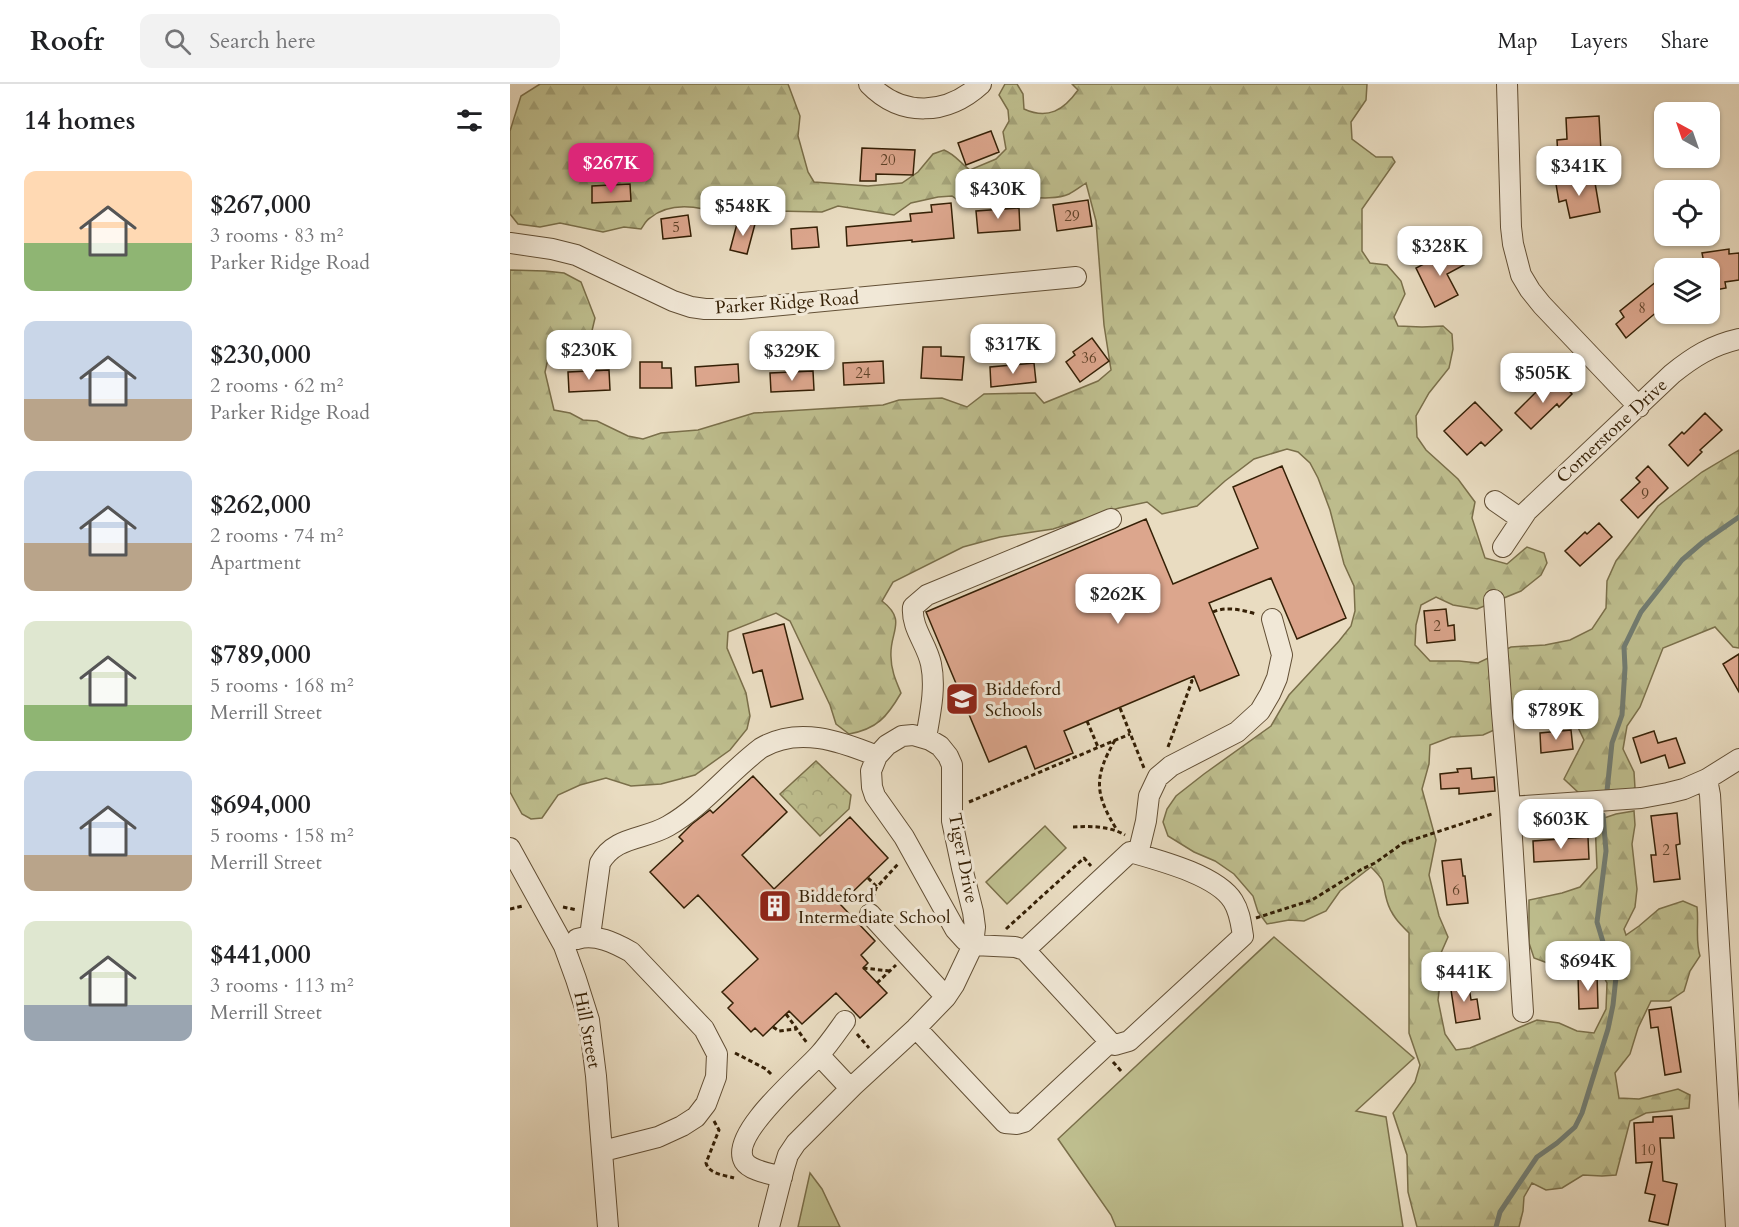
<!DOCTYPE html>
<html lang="en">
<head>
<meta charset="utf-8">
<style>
  :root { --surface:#fff; --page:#f2f2f2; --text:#202124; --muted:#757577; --line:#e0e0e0; --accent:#db2777 }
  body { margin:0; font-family:Cardo,serif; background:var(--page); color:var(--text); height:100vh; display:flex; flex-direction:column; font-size:22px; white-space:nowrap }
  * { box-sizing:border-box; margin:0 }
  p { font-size:20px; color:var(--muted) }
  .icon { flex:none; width:33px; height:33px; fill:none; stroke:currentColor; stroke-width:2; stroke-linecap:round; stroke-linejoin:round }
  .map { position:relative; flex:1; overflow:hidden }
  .side { display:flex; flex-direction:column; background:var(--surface); width:510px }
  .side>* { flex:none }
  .needle { width:39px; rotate:320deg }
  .controls { position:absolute; left:1144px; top:18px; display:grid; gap:12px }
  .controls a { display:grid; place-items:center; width:66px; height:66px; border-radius:12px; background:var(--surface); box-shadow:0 2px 4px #0004; font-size:30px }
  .price { position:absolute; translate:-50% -51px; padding:0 14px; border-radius:12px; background:#fff; color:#222; font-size:20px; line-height:39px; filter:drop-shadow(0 2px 3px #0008) }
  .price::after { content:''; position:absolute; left:50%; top:36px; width:18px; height:14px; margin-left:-9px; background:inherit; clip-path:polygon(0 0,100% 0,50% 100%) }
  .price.selected { background:var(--accent); color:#fff }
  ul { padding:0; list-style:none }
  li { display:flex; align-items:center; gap:18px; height:150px; padding:0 24px }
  li span { display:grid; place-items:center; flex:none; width:168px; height:120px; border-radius:12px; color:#555 }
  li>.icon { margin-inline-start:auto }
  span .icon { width:72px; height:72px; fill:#fffc; stroke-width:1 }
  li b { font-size:26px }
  h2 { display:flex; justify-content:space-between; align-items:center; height:72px; padding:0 24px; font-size:26px }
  header { display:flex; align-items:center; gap:36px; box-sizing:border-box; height:84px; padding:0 30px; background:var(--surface); border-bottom:2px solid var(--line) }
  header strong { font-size:28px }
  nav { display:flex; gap:33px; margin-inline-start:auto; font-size:21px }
  .search { width:420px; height:54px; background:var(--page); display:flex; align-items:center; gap:15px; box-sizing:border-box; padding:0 21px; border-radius:12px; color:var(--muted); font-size:22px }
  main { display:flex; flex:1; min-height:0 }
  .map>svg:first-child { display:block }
</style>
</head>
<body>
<header>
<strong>Roofr</strong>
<div class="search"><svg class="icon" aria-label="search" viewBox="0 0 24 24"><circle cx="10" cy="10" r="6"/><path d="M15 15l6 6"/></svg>Search here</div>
<nav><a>Map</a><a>Layers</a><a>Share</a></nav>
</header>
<main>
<section class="side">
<h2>14 homes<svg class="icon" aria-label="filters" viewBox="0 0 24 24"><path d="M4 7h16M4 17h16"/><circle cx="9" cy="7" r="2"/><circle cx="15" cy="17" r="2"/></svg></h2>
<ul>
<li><span style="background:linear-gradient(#ffd9b3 60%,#8fb573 0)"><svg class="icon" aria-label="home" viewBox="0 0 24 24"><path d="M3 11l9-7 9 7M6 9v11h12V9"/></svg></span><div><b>$267,000</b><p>3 rooms · 83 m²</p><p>Parker Ridge Road</p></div></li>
<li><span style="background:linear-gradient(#c9d6e8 65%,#b9a48a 0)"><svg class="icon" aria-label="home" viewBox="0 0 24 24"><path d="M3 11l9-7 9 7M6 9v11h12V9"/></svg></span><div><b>$230,000</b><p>2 rooms · 62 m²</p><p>Parker Ridge Road</p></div></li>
<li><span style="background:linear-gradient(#c9d6e8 60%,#b9a48a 0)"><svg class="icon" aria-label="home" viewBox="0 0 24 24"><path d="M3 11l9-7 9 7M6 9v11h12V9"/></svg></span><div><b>$262,000</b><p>2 rooms · 74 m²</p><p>Apartment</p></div></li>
<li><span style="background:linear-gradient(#dfe7d0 70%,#8fb573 0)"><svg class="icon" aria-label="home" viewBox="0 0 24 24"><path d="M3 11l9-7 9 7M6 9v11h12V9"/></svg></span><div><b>$789,000</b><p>5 rooms · 168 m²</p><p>Merrill Street</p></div></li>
<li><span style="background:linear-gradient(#c9d6e8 70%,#b9a48a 0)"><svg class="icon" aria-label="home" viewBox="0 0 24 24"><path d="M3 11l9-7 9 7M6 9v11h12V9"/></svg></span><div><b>$694,000</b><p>5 rooms · 158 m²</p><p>Merrill Street</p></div></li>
<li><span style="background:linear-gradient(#dfe7d0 70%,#9aa5b1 0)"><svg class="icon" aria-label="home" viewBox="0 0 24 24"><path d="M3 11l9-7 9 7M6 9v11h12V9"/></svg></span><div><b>$441,000</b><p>3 rooms · 113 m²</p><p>Merrill Street</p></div></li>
</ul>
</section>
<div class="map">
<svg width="1229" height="1143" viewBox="0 0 1229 1143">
  <defs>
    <pattern id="forest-firs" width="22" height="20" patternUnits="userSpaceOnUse" patternTransform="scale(1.5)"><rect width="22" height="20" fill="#bebe8e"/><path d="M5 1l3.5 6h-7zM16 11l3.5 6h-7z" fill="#a4a379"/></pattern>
    <pattern id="park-crowns" width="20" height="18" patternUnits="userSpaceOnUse" patternTransform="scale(1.5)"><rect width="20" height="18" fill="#bebe8e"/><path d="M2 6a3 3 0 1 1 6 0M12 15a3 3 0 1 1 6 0" fill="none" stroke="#a4a379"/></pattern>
  </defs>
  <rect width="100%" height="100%" fill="#e9dcc1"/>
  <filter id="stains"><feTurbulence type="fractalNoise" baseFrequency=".00333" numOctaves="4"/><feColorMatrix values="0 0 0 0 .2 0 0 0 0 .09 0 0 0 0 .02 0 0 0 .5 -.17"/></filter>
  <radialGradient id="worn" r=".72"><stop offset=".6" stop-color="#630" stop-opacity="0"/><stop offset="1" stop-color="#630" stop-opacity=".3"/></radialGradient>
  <path fill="url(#forest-firs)" stroke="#7a6f4a" stroke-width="1.5" d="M30,0H278L290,32L288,52L298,88L304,98L358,102L392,99L408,88L423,70L434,66C446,71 450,79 460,86L486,75L496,65L493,48L499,37L498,26L489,11L495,0H507L513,10L514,25C538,36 554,26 568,6L562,0H857L856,16L841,38L842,55L866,73H882L885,78L852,125V167L860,179L877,181L891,197L895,210L884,233L888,242L912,243L933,242L942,250L943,265L939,284L919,309L906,332L907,353L916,366L948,395L965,418L962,434L975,474L997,480L1017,463L1034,469L1037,479L1031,491L1011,507L967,525L943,521L926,513L911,521L906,541L905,561L920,577H949L968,579L1001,563L1035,561L1060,556L1082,545L1096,524L1097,497L1106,477L1148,422L1192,388L1229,366V564L1223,563L1205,543L1153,564L1130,623L1117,642L1113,665L1124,688L1125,704L1107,711L1070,710L1054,695L1074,656L1062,631L1039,626L1011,634L973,651L941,653L920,661L919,680L912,705L926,756L919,791L929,832L938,853L931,869V892L928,916L935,950L946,966L960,964L1027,936L1049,939L1067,947L1084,949L1096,925L1097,899L1087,881L1064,879L1040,880L1024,874L1019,859V816L1052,809L1070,803L1087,784L1085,737L1106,730L1124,727L1125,741L1122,760L1127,805L1125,823L1114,845L1116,851L1129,842L1149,825L1173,817L1187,823C1189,840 1185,856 1190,872L1180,887L1174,907L1159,917H1141L1128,944L1120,970L1105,989L1109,1014L1129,1015L1168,1005L1180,1011L1179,1024L1136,1029L1120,1037L1106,1091L1092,1092L1073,1091L1052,1104L1036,1106L1022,1099L1014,1113L1013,1127L1009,1143H907L898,1108L897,1071L883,1029L905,998L910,981L899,949V849C889,839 881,831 877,817C871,797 878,800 861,783L830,807L816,827L794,837L779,836L757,840L748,828L743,812L724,790L705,777L684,768L658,752L653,738L657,725L666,712L694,690L761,642L779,611L829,557L841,542L845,527L844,502L834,480L820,426L808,394L800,379L788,368L777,365L744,375L715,397L687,422L652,430L637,418L609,424L543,445L490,453L453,463L383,498L372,517C398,537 379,548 381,573C381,586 386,597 391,609C377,633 367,645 339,650L326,640L320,621L280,537L266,529L218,548L217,564L236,609L240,632L237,645L220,666L185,691L151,700L121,702L96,694L70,701L48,711L32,734L21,735L12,730L0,708V186L35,187L54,189L71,198L85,234L81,251L74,265L47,270L38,275L35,288L44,326L60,329L73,336L87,337L118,352L133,355L151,349L188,346L244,329L373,321L389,316L432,314L457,323L474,310L525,309L534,319L588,297L601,286L594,241L586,137L576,99C570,103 565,107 559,110C542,118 510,111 490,113L478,104L466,109L456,122L442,112L428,113L401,119L384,131L328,122L312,128L266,127L223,121L210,131C189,121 159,118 140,134C136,136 134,141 131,145L114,143L93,148L50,139L30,143L8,140L0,130V47L11,12Z"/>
  <path fill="url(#park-crowns)" stroke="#7a6f4a" stroke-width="1.5" d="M306,677L341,711L339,725L310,752L270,710Z"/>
  <path fill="#bebe8e" stroke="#7a6f4a" stroke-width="1.5" d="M535,742L556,764L497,820L476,798Z
    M764,853L904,974L846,1027L876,1033L893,1143H606L601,1131L548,1055Z
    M300,1089L312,1105L330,1143H288Z"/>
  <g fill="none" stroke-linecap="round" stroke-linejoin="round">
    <path stroke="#717c72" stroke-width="5" d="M1097,707L1102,659L1112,631L1115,584L1114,563L1131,528L1172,476L1193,458L1229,433
      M986,1143L990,1128L1027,1073L1047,1059L1065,1043L1072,1029L1098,945L1103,921L1106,893L1102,875L1093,858L1087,838L1096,767L1093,731"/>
  </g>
  <path fill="#dca68d" stroke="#352006" stroke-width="1.5" d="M1089,32L1091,67L1066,68L1067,73L1048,74L1047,56L1057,55L1056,34Z
    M481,47L489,68L456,81L448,59Z
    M352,64L405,66L403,91L366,90V97H350Z
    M1084,93L1090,128L1060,134L1056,116L1049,118L1046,100Z
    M120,100L121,117L82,119V102Z
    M578,116L582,142L547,147L543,121Z
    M441,119L444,154L402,158V156L337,162L336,143L401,137L400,130L422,128L421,121Z
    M509,124L510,146L468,149L466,127Z
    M178,131L181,152L153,155L151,135Z
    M228,136L245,140L237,170L220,166Z
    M307,143L309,163L282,165L281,145Z
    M945,164L954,181L937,190L948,211L925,223L906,184Z
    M1219,165V170L1229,169V196L1215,198L1216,204L1200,207V184H1195L1192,169Z
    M1147,197L1155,207V221L1116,254L1106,240L1114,233L1110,227Z
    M582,254L599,277L570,298L556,278L565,271L563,268Z
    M413,263H431V272L454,273L452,296L411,294Z
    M373,277L374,299L334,301L333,279Z
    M130,278H152V284H161L162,304H130Z
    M524,279L526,298L481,303L480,283Z
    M228,280L229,298L186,302L185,283Z
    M99,286L100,306L59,308L58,288Z
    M303,287L304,306L261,308L260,289Z
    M1049,296L1062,310L1049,323L1047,320L1021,345L1005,329L1031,303L1036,309Z
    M965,318L992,346L975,362L971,358L957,371L934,347Z
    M1195,329L1212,346L1190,366L1192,368L1178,382L1159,361L1172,348L1174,350Z
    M772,382L836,534L787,555L761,494L699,519L729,591L690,607L684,592L554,647L563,669L525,685L516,662L479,678L416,528L636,435L663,500L748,464L723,403Z
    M1138,382L1158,404L1128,434L1111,416L1130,398L1126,394Z
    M1089,439L1102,453L1070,482L1055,467L1075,448L1077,450Z
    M936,525L938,542L944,541L945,556L917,559L914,527Z
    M274,540L293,615L261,623L252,586L243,589L233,550Z
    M1229,570V608L1213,580Z
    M1061,646L1063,665L1031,669L1030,649Z
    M1144,647L1148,659L1166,654L1175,679L1159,684L1155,671L1131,679L1123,654Z
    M961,684L962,695L984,693L985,707L949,710V704L931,705L930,690L948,688L947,685Z
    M243,692L277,728L232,771L264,805L340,733L378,774L330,820L365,857L351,871L358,879L353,884L377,909L350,934L326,909L292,940L279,927L253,952L245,944L241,948L218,924L223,919L212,908L248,875L188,811L174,824L140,788L173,757L169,753L182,740L200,726L203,729Z
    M1167,729L1170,760L1166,761L1170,795L1144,798L1141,771H1146L1141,732Z
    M1078,753L1079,775L1024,778L1023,757Z
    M951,775L953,792H955L958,819L937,821L932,777Z
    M1087,890L1088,924L1069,925L1068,891Z
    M958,896L961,916L967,915L970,935L946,939L940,899Z
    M1161,923L1171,988L1155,991L1148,943L1141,944L1139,926Z
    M1162,1032L1164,1054H1150L1153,1097L1167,1100L1158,1141L1139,1137L1145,1111L1135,1109L1142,1078L1126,1079L1124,1039L1143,1038V1033Z"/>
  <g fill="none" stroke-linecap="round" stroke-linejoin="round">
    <defs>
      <path id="minor" d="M359,0C392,34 437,31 471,0
        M997,0L1001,143L1003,160L1011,191L1020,206L1032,221L1129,323
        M0,159L42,165L66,171L163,217L181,223L195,225H230L566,193
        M985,417L1011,435
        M993,463L1017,427L1162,290C1183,273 1202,261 1229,255
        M984,516L992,629L1000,723L1013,928
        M416,654C420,630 426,604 421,580C417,560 401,544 403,523L417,511L601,435
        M1197,695L1200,711L1226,1143
        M1000,723L1131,714L1158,709L1174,705L1197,695L1229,675
        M0,764L54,862L66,895L79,936L86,992L98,1143
        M628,770L636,737L639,712L648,693L661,682L727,648L750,627L760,610L767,594L772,571L762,535
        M360,830L436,913
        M80,852L90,779C105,752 134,756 158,742C193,722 219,688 251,664C288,642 330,657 367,672
        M67,855C85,849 105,859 121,868L194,945L207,970L206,993L196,1020L186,1033L172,1042L148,1053L93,1067
        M515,866L600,958
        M309,971L340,1004
        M272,1093C262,1090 240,1087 234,1077C219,1050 293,989 309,971C319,960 327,948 335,937
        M259,1143L274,1084L278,1071L286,1059L343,1002L406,944L436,913L444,901L463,861L465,843L463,828L452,784L442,737V681L438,672L430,662L420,656L403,651L392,652L377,661L367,672L361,687L362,703L365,712L394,753L445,845L455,856L463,861L505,863L515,866L620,768C648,776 707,791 723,817C730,828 731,840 733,852L619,957L605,961L600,958L514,1038L507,1040L495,1039L406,944"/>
    </defs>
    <use href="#minor" stroke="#624f35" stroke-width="22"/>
    <path stroke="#352006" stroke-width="3" stroke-dasharray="4.5 3" stroke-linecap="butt" d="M703,528C716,522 733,526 746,530
      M610,624L634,684
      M577,637L588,663
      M605,656C584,693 584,709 607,746
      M658,663L682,597L680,594
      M459,718L620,650
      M563,743C580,742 600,742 615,751
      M358,794L367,803
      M363,814L366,804L389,779
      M53,823L67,826
      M0,825L13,822
      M746,834L802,816L852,785L865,779L893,759L982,730
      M496,845L574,774L581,782
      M353,884L380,887
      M367,899L386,881
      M276,930L297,959
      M263,943L269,947L286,945
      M347,950L359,964
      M225,969L256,985L263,992
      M603,978L612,988
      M204,1037L209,1046L196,1079C199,1090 214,1091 224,1094"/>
    <use href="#minor" stroke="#f1e8d7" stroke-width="20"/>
  </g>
  <defs>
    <symbol id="school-square" viewBox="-11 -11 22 22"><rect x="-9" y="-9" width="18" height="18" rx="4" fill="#8f2418" stroke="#f1e8d7"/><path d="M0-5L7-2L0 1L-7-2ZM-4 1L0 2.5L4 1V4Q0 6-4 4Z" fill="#fff"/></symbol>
    <symbol id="building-square" viewBox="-11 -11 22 22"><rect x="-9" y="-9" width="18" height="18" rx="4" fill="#8f2418" stroke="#f1e8d7"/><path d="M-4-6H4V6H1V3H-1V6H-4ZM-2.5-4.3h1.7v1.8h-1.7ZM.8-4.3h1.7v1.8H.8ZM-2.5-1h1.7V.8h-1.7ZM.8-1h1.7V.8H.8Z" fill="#fff"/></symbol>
  </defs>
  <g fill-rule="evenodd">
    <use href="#school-square" x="433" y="596" width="38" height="38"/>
    <use href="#building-square" x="246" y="803" width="38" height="38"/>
  </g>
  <g text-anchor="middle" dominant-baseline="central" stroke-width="6" stroke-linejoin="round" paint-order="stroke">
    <g font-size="15" fill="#5f4228">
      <text x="378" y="76">20</text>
      <text x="562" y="132">29</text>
      <text x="166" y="143">5</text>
      <text x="1132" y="224">8</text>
      <text x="579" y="274">36</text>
      <text x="353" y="289">24</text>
      <text x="1135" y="410">9</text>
      <text x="927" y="542">2</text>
      <text x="1156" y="766">2</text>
      <text x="946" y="806">6</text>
      <text x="1138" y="1066">10</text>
    </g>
    <g font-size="18" fill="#352006" stroke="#f1e8d7">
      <text transform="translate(277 219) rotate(-4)">Parker Ridge Road</text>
      <text transform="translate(1102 347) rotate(-43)">Cornerstone Drive</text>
      <text transform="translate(453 774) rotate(79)">Tiger Drive</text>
      <text transform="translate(77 946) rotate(79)">Hill Street</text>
    </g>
    <g font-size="18" fill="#352006" stroke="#f1e8d7" text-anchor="start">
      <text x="475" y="605">Biddeford<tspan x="475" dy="21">Schools</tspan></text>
      <text x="288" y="812">Biddeford<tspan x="288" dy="21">Intermediate School</tspan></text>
    </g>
  </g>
  <rect width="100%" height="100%" filter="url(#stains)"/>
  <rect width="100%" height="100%" fill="url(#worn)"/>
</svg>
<div class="controls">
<a><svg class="needle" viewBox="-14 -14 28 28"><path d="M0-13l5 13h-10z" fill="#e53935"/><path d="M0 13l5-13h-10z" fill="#757577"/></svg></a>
<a><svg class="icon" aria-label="locate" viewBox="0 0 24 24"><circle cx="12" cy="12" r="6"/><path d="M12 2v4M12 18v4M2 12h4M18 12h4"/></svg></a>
<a><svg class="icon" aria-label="layers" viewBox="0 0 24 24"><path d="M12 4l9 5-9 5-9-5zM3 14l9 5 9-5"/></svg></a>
</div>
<b class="price selected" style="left:101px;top:110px">$267K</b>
<b class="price" style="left:1069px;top:113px">$341K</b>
<b class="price" style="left:488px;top:136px">$430K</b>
<b class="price" style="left:233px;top:153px">$548K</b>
<b class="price" style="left:930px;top:193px">$328K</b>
<b class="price" style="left:503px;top:291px">$317K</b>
<b class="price" style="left:79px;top:297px">$230K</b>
<b class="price" style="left:282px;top:298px">$329K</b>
<b class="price" style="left:1033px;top:320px">$505K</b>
<b class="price" style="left:608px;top:541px">$262K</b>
<b class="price" style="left:1046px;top:657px">$789K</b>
<b class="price" style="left:1051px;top:766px">$603K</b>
<b class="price" style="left:1078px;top:908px">$694K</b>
<b class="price" style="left:954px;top:919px">$441K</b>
</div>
</main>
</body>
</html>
